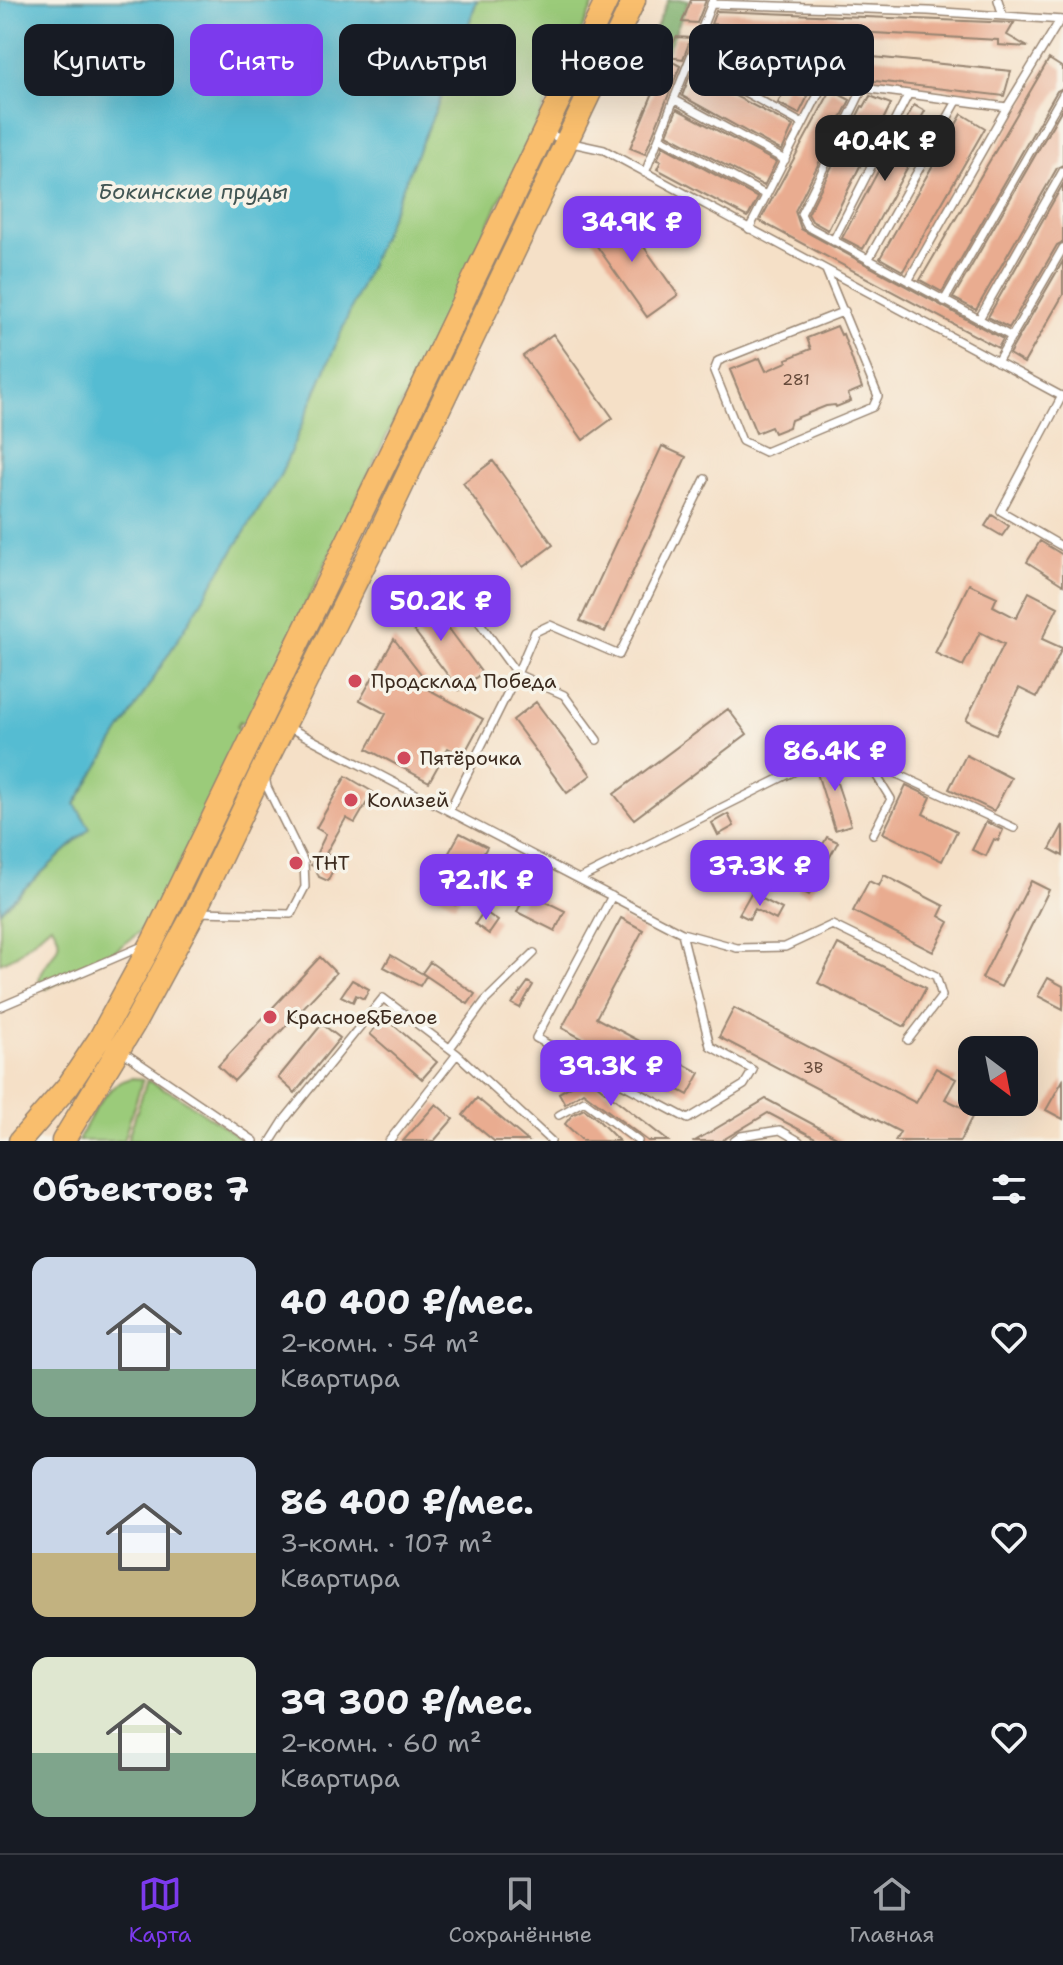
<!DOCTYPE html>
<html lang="ru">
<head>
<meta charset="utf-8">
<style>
  :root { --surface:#171b24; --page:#20242c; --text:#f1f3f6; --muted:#9ea1a6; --line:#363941; --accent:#7c3aed }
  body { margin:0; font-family:"Shantell Sans",sans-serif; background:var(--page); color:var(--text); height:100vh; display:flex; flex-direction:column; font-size:30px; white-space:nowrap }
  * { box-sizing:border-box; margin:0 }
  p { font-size:26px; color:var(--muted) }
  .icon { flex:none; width:44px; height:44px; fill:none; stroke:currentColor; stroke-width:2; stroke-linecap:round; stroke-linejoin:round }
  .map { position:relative; height:1141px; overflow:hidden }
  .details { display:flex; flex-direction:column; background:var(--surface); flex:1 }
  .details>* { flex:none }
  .banner { position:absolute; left:24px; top:24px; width:1016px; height:72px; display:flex; gap:16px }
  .needle { width:52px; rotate:148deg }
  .fabs { position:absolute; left:958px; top:1036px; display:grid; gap:16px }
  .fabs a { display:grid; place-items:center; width:80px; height:80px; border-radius:16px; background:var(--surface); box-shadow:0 8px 32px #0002; font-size:40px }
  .price { position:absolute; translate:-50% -68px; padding:0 18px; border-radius:16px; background:var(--accent); color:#fff; font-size:26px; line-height:52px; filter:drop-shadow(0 2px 4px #0008) }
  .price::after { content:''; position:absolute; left:50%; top:48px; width:24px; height:18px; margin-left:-12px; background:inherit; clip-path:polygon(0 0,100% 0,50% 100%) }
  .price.current { background:#222; color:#fff }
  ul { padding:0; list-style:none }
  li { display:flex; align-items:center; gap:24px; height:200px; padding:0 32px }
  li span { display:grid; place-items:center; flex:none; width:224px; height:160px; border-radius:16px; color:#555 }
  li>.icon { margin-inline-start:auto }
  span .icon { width:96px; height:96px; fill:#fffc; stroke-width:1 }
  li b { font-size:34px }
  h2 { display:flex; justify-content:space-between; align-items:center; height:96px; padding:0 32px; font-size:34px }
  .chip { padding:0 28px; border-radius:16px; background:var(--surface); box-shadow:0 8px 32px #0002; font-size:28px; line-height:72px }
  .chip.current { background:var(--accent); color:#fff }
  .tab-bar { display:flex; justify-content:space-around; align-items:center; height:112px; border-top:2px solid var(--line); background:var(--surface); font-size:22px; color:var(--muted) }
  .tab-bar a { display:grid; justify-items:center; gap:4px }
  .tab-bar .current { color:var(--accent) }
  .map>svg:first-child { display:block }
</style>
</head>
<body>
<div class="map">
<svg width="1063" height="1141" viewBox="0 0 1063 1141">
  <rect width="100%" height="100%" fill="#f7f3e8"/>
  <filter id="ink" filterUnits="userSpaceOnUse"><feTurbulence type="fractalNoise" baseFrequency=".0125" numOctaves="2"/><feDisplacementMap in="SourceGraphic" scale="16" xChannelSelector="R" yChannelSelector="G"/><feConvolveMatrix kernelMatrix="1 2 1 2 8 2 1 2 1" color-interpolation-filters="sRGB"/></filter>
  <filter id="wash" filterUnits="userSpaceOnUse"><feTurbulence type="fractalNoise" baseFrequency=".006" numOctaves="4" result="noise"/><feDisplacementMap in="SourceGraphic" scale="32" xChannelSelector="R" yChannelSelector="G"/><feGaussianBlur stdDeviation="1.8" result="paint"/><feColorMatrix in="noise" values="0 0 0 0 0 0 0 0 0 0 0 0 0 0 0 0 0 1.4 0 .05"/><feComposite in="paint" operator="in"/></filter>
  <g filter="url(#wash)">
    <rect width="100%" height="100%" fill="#f5e0c7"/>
    <path fill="#9bcb7a" stroke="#6b7a4c" stroke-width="2" d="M477,0H596L248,725L240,721L237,727L245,732L152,920C123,950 83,971 46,989L39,980C43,958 72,949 51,925L17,955L0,963V911L90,828L75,804L156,671L455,64Z
      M132,1078L143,1079L123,1141H78C90,1118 104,1084 132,1078Z
      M147,1080L177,1095L245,1141H127Z"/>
    <path fill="#7caf6a" stroke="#5c6c44" stroke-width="2" d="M668,0H689L664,58H655L650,41Z"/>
    <path fill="#54bcd2" stroke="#487378" stroke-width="2" d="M0,0H477L455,64L281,474L75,804L90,828L0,911Z"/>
    <g id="blocks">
      <path fill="#e9ac90" d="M691,0H706L697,23L682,22Z
        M716,11L1014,23L1007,35L1028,47L998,45V40L711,24Z
        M676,37L691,38L683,59L668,57Z
        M704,40L1011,71L1004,96L696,60Z
        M667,59L680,66L645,154L630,148Z
        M1049,59L1063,68V88L1057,91L942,292L920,280Z
        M691,73L793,126L782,151L682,96Z
        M787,85L809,94L799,114L778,103Z
        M831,90L850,100L795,211L801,229L1003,339L998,348L760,221Z
        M870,96L891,104L828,230L812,221L808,214L862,106L864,107Z
        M914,105L925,111L909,140L919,146L863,249L842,238Z
        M1063,107V165L1057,168L976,310L953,298Z
        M677,109L776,162L764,186L667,134Z
        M962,114L985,128L903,271L880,258Z
        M663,146L758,198L749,215L747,217L657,169L661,161L657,160Z
        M1063,184V242L1057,245L1009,328L988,317Z
        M618,210L678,295L647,317L587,232Z
        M1063,261V295L1024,363L1009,354Z
        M837,326L841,335L843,334L862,388L848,394L851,401L836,407L835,405L826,406L791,420L789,427L774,433L771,427L756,433L730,370L760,358L766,371L787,362L786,359L811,349L807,338Z
        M553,334L613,418L583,440L523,356Z
        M662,446L686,457L605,632L580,621Z
        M493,461L553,545L523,567L463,483Z
        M992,515L1009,526L1002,536L985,526Z
        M1040,541L1063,555V585L1027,562Z
        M969,584L997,597L993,606L1016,618L1029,592L1058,607L1042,639L1062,648L1055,663L1037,697L1019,688L996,734L966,720L1004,644L980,632L963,666L935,653Z
        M424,595L482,673L459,690L401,613Z
        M394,639L428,683L426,688L483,719L463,756L448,748L429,782L367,749L386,714L360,700Z
        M536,702L591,775L567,793L513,720Z
        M728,709L747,734L634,819L614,794Z
        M966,755L1011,778L994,811L949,789Z
        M847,760L851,772L835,777L851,825L835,830L816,770Z
        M346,776L373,792L355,823L346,818L326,853L338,858L328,881L319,877L315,867L311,865L326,834L316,828Z
        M906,785L931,797L923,814L957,831L942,861L883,833Z
        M728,814L734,826L718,835L712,823Z
        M986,822L1003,830L998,841L994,839L986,856L972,850Z
        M1063,825V856L1050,849Z
        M460,833L487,847L481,858L478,856L457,893L461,895L455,905L428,890Z
        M827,837L838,842L809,895L798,889Z
        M884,875L944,906L939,916L949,922L933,952L853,911L869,881L879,886Z
        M1031,881L1049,890L1001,987L982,978Z
        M526,892L565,911L555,931L517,912Z
        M751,893L782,909L776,920L755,909L749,919L739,914Z
        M484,911L498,921L489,934L475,924Z
        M621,918L643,930L596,1018L700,1073L688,1095L562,1028Z
        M838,944L926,988L905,1027L818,983Z
        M391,955L426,976L420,986L384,967Z
        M320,957L336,973L234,1081L218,1066Z
        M430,962L475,994L468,1004L422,973Z
        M1048,978L1063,986V1009L1038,996Z
        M352,980L369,989L364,999L356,995L353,1002L341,996Z
        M528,982L533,985L520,1008L512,1004Z
        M734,1008L916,1103L936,1068L956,1079L945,1099L974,1113L960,1141H895L900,1132L719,1037Z
        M384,1017L437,1062L422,1079L370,1034Z
        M322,1024L340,1038L295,1093L278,1078Z
        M587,1077L668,1141H648L583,1092L565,1104L559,1093Z
        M1063,1080V1119L1046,1110Z
        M477,1098L528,1141H494L463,1115Z
        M766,1099L844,1141H821L768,1113L721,1141H695Z
        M436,1104L453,1119L434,1141H403Z
        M584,1109L597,1119L619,1141H583L565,1124L572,1115Z"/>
    </g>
  </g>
  <g filter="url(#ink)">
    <use href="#blocks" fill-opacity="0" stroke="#988572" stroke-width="2"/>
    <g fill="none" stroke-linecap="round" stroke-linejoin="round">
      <defs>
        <path id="service" d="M998,0L1003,16
          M711,4L928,11L1063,20
          M688,66L863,88L801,214L807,226L1012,337
          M703,69L803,124
          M863,88L1007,107L908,281
          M675,100L785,160
          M1007,107L1060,20
          M546,132L567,142L604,150L1063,397
          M661,138L766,195
          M645,173L713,0
          M749,229L824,83
          M833,241L908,95
          M868,260L957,101
          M826,270L878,396L873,407L765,452L742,441L714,371L718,361L845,311
          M944,301L1063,94
          M979,319L1063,171
          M997,362L1063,248
          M1062,396L1001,511L1063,547
          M453,586L517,674L535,632L550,625L619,655L705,479
          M288,727L682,933L737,948L785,947L832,925L936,976L942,996L908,1040
          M867,760L1014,828
          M449,811L517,674L564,695L597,740
          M579,879L849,744L870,765L891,799L873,834
          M612,896L536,1038L688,1119L744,1085L753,1070L710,1046L682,933
          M197,912L291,914L305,887L304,862L267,787L265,776
          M0,1007L145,945
          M450,1048L485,1001L534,953
          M120,1050L254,1141
          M559,1115L584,1101L638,1141
          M271,1141L285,1119L383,998L457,1054
          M389,1141L457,1054L551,1141
          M734,1141L741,1136L780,1130L799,1141"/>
        <path id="primary" d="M20,1141L68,1086L100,1038L153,941L403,427L607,0
          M63,1141L134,1024L195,911L264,766L371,551L634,0"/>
      </defs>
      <use href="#service" stroke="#988572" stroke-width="10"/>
      <use href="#primary" stroke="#988572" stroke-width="25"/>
      <use href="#service" stroke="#fff" stroke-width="7"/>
      <use href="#primary" stroke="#f9be6d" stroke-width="22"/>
    </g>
  </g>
  <g fill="#d1495b" stroke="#f7f3e8" stroke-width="3">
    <circle cx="355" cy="681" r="8"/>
    <circle cx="404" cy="758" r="8"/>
    <circle cx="351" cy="800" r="8"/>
    <circle cx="296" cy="863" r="8"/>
    <circle cx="270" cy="1017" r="8"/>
  </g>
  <g text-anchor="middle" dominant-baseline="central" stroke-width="7" stroke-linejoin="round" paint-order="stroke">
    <g font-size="16" fill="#664a3a">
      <text x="796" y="379">281</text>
      <text x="813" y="1067">3В</text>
    </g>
    <g font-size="20" fill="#3b2a1e" stroke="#f7f3e8" text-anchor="start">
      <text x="371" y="681">Продсклад Победа</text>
      <text x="420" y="758">Пятёрочка</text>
      <text x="367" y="800">Колизей</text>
      <text x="312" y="863">ТНТ</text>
      <text x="286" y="1017">Красное&amp;Белое</text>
    </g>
    <g font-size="22" font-style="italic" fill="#425654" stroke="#f7f3e8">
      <text x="193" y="191">Бокинские пруды</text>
    </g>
  </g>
</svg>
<div class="fabs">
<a><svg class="needle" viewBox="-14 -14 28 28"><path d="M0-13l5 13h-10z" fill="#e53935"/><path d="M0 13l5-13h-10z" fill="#9ea1a6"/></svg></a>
</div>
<b class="price current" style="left:885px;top:183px">40.4K ₽</b>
<b class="price" style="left:632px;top:264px">34.9K ₽</b>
<b class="price" style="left:441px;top:643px">50.2K ₽</b>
<b class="price" style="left:835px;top:793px">86.4K ₽</b>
<b class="price" style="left:760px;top:908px">37.3K ₽</b>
<b class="price" style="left:486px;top:922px">72.1K ₽</b>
<b class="price" style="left:611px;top:1108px">39.3K ₽</b>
<div class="banner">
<a class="chip">Купить</a>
<a class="chip current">Снять</a>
<a class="chip">Фильтры</a>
<a class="chip">Новое</a>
<a class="chip">Квартира</a>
</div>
</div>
<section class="details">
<h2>Объектов: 7<svg class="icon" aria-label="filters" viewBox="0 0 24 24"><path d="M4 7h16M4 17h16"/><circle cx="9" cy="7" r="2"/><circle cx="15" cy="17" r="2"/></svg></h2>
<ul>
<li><span style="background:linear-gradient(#c9d6e8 70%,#7fa58c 0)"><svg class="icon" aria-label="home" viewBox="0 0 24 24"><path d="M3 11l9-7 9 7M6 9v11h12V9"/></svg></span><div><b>40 400 ₽/мес.</b><p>2-комн. · 54 m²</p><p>Квартира</p></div><svg class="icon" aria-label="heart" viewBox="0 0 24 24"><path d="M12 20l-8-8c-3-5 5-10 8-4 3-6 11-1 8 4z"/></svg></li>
<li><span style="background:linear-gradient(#c9d6e8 60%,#c2b280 0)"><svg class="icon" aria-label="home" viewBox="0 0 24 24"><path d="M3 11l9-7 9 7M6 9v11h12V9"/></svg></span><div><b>86 400 ₽/мес.</b><p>3-комн. · 107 m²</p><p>Квартира</p></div><svg class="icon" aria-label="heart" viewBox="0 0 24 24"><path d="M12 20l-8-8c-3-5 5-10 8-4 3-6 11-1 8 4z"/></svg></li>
<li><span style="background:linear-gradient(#dfe7d0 60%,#7fa58c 0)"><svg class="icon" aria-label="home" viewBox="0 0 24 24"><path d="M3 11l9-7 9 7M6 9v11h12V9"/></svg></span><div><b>39 300 ₽/мес.</b><p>2-комн. · 60 m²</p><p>Квартира</p></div><svg class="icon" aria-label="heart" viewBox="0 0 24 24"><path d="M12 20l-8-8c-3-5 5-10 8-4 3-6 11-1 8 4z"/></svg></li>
</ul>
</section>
<nav class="tab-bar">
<a class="current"><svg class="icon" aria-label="map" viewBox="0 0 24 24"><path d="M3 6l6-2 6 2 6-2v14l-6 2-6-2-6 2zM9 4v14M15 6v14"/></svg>Карта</a>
<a><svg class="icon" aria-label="saved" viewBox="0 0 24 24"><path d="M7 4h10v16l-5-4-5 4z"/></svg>Сохранённые</a>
<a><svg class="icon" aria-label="home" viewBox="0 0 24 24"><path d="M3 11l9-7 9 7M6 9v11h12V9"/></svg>Главная</a>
</nav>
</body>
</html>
